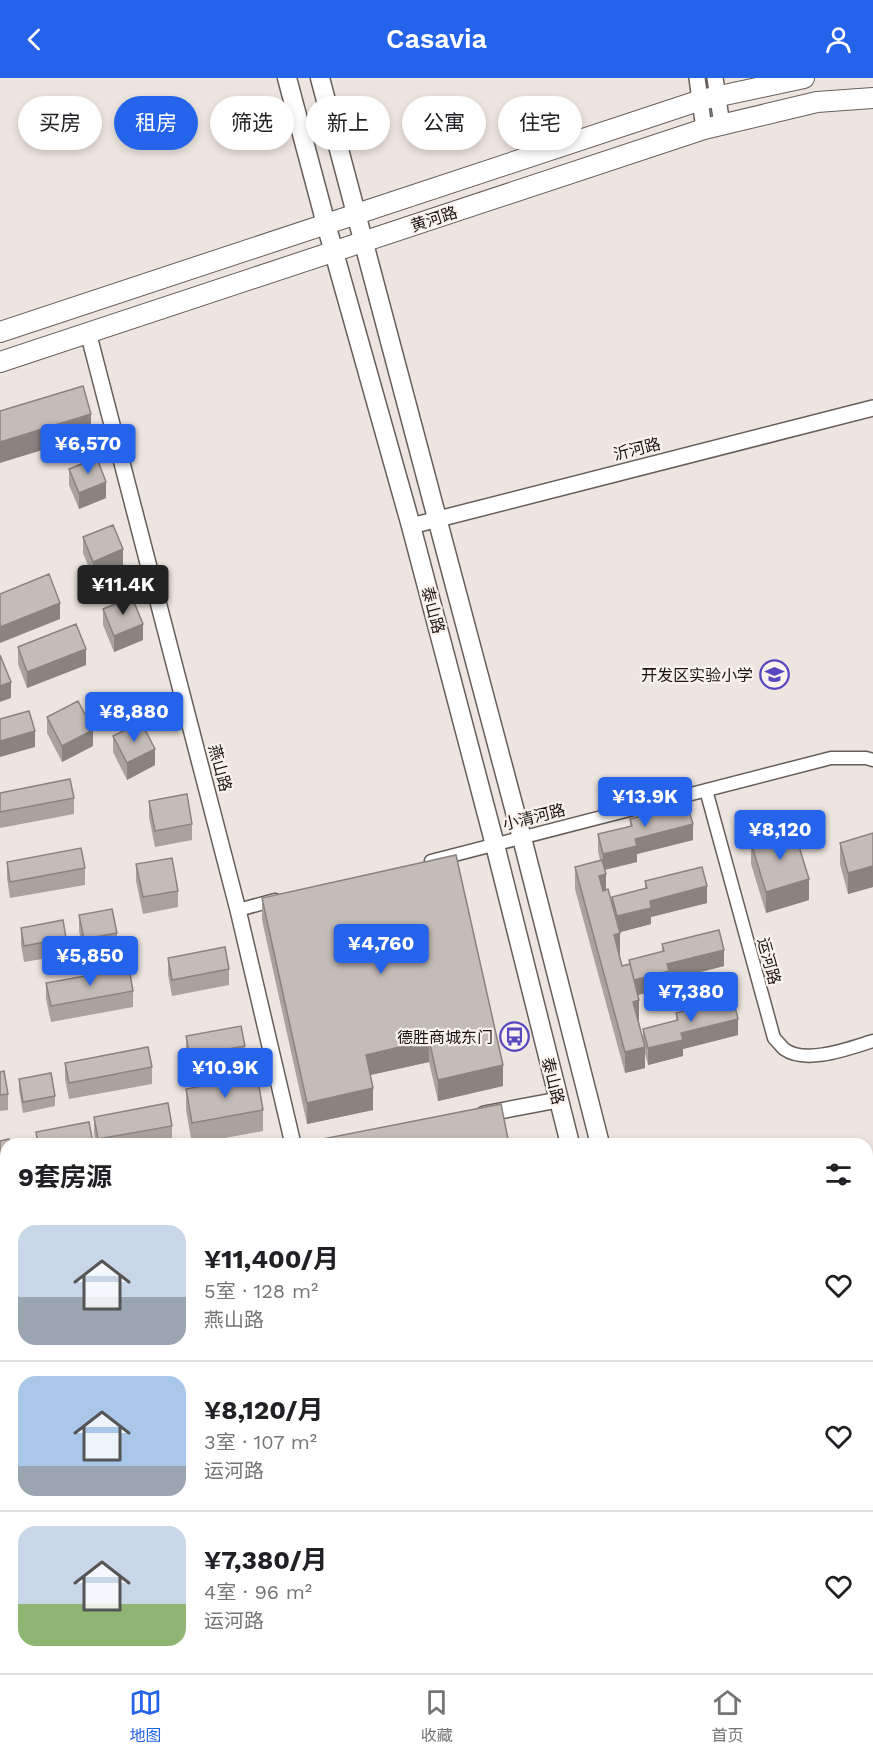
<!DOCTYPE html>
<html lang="zh">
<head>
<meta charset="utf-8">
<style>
  :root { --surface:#fff; --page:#f2f2f2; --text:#202124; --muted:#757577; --line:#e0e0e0; --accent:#2563eb }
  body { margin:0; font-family:"Work Sans","Noto Sans SC",sans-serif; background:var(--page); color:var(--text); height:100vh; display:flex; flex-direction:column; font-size:22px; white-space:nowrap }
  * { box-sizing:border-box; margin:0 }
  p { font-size:20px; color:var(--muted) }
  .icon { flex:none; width:33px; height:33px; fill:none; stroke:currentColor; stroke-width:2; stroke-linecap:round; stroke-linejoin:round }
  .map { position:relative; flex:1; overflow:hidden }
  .details { position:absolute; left:0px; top:1060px; width:873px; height:536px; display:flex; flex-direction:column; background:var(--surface); border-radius:18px 18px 0 0; box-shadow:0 3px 9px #0003 }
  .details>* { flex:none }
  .hud { position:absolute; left:18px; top:18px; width:837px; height:54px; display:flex; gap:12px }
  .price { position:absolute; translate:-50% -51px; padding:0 14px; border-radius:6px; background:var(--accent); color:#fff; font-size:20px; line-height:39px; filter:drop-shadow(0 2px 3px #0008) }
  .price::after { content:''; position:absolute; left:50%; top:36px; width:18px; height:14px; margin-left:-9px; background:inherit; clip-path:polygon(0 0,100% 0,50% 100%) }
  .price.on { background:#222; color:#fff }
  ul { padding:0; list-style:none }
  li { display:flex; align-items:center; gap:18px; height:150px; padding:0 18px }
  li+li { border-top:2px solid var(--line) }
  li span { display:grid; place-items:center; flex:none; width:168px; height:120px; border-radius:18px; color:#555 }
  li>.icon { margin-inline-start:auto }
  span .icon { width:72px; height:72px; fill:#fffc; stroke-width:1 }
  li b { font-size:26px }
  h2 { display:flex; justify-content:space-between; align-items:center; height:72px; padding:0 18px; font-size:26px }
  .pill { padding:0 21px; border-radius:27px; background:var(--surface); box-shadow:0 3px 9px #0003; font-size:21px; line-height:54px }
  .pill.on { background:var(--accent); color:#fff }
  header { display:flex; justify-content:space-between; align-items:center; height:78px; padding:0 18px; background:var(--accent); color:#fff; font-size:27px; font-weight:600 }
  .tab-bar { display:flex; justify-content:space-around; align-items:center; height:84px; border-top:2px solid var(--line); background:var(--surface); font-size:16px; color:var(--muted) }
  .tab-bar a { display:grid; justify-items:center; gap:3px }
  .tab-bar .on { color:var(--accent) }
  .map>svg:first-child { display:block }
</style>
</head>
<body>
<header><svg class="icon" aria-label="back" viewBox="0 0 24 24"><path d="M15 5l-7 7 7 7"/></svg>Casavia<svg class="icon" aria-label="person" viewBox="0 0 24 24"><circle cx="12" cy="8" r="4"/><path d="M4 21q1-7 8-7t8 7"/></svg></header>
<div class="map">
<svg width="873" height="1595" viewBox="0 0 873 1595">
  <rect width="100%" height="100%" fill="#ede5df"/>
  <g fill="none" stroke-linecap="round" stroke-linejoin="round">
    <defs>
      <path id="service" d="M867,1304L873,1303
        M867,1395L873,1394
        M0,1454L6,1453
        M0,1548L6,1547"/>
      <path id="minor" d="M706,712L774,960C777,963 781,968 784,971C806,987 850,970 873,963
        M431,783L831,680H866L873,682
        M238,832L275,822"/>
      <path id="tertiary" d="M697,0L704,51
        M715,0L722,47
        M88,254L238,832L293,1066
        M411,448L873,330
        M484,1036L558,1022
        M0,1126L6,1125"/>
      <path id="secondary" d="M287,0L326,146L411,448L495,767L570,1066
        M320,0L522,760L600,1066
        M683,1590V1595
        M712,1590V1595"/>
      <path id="primary" d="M0,254L701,22L804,0
        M0,284L704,51L817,24L873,20
        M867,1337L873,1336
        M867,1373L873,1372
        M0,1492L6,1490
        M0,1523L6,1522"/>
    </defs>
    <use href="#service" stroke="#665f5a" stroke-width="9"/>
    <use href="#minor" stroke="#665f5a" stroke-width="15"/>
    <use href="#tertiary" stroke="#665f5a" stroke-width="18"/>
    <use href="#secondary" stroke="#665f5a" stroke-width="21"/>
    <use href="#primary" stroke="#665f5a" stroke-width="22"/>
    <use href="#service" stroke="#fff" stroke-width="6"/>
    <use href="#minor" stroke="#fff" stroke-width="12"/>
    <use href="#tertiary" stroke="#fff" stroke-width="15"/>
    <use href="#secondary" stroke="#fff" stroke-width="18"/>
    <use href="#primary" stroke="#fff" stroke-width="20"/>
  </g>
  <path fill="#a9a29d" d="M69,391L106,420L79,431L69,407Z
    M83,459L123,488L93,500L83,475Z
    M103,531L143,562L114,574L103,547Z
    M18,569L86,587L27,610L18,586Z
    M47,639L93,668L62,684L47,655Z
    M113,658L155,687L127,702L113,674Z
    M0,715L74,720V736L0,750Z
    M149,723L192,746V762L155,769L149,739Z
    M630,741L693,762L637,776V784L605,792L606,812L612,825V819L645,810V803L707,825L651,839V846L620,854V876L619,877L622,888L629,886V882L662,874V866L724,888L669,902V909L638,917L639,944L643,961V951L676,943V935L738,957L683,971V978L648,987L645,975V990L625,995L575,811V789L600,782L598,773V756L630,748Z
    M873,755V809L848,816L840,786V765Z
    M751,765L809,822L766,835L751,786Z
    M7,784L85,790V807L10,820L7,800Z
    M136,786L178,813V829L143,836L136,803Z
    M262,820L503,1008L438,1023L429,984L370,997L373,1032L307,1046L262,842Z
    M79,837L117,855V871L84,878L79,853Z
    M21,850L66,860V877L24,884L21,867Z
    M168,880L229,891V907L172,918L168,896Z
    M46,905L133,913V929L51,944L46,921Z
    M186,958L245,968V984L190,995L186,974Z
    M65,985L152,989V1006L69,1021L65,1001Z
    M0,994L8,1016V1032L0,1033Z
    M19,1001L55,1018V1028L23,1035L19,1012Z
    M186,1011L263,1032V1053L192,1066L186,1032Z
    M94,1039L172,1048V1064L157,1066H96L94,1055Z
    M36,1054L93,1065V1066H36Z
    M0,1063L6,1066V1101L0,1102Z
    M873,1127V1210L867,1211V1129Z
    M6,1172V1363H0V1173Z"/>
  <path fill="#898480" d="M91,336V357L0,385V364Z
    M106,404V420L79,431V415Z
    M123,471V488L93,500V484Z
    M60,525V541L0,565V549Z
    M143,546V562L114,574V558Z
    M86,571V587L27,610V594Z
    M11,604V620L0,624V608Z
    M93,652V668L62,684V668Z
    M35,653V669L0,679V663Z
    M155,671V687L127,702V685Z
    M693,746V762L637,776V784L603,792V776L635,761Z
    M873,788V809L848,816V795Z
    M606,796V817L599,819V798Z
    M809,801V822L766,835V814Z
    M707,808V825L651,839V846L617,855V838L650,823Z
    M620,855V876L614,878V857Z
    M724,872V888L669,902V909L634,918V902L667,886Z
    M639,922V944L633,945V924Z
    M738,941V957L683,971V978L648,987V970L681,955Z
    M429,962V984L366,998V977Z
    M645,969V990L625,995V974Z
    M503,987V1008L438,1023V1002Z
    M373,1010V1032L307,1046V1025Z"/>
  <path fill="#c4bcb7" stroke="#898480" stroke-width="1.5" d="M83,308L91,336L0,364V333Z
    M97,380L106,404L79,415L69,391Z
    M113,447L123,471L93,484L83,459Z
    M49,496L60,525L0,549V516Z
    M132,519L143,546L114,558L103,531Z
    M76,546L86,571L27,594L18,569Z
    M0,577L11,604L0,608Z
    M78,623L93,652L62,668L47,639Z
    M29,633L35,653L0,663V641Z
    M141,644L155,671L127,685L113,658Z
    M70,701L74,720L0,734V715Z
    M187,716L192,746L155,753L149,723Z
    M687,726L693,746L635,761L637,768L603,776L598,756L632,748L630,741Z
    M794,752L809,801L766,814L751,765Z
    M873,755V788L848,795L840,765Z
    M81,770L85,790L10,804L7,784Z
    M456,777L503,987L438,1002L429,962L366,977L373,1010L307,1025L262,820Z
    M172,780L178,813L143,819L136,786Z
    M602,782L606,796L599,798L603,813L608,811L620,855L614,857L622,888L630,886L639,922L633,924L645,969L625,974L575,789Z
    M702,789L707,808L650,823L651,830L617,838L612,819L647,810L645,803Z
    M112,831L117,855L84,861L79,837Z
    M63,842L66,860L24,868L21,850Z
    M719,852L724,872L667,886L669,893L634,902L629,882L664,873L662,866Z
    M225,869L229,891L172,902L168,880Z
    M129,890L133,913L51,928L46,905Z
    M733,921L738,941L681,955L683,962L648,970L643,951L678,942L676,935Z
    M241,948L245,968L190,978L186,958Z
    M148,969L152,989L69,1005L65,985Z
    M4,993L8,1016L0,1017V994Z
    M51,995L55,1018L23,1024L19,1001Z
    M257,997L263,1032L192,1045L186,1011Z
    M168,1025L172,1048L98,1061L94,1039Z
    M501,1026L509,1066H312V1063Z
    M89,1044L93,1065L83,1066H38L36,1054Z
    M9,1061L10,1066H6V1085L0,1086V1063Z
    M873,1127V1189L867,1190V1129Z
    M6,1172V1342H0V1173Z
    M603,1591L604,1595H578Z"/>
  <defs>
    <symbol id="school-ring" viewBox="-11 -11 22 22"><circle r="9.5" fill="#fbf2ed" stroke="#5847bf" stroke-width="1.5"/><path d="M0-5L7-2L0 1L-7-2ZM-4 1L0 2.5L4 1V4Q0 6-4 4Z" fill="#5847bf"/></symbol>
    <symbol id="bus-ring" viewBox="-11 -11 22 22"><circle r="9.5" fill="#fbf2ed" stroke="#5847bf" stroke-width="1.5"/><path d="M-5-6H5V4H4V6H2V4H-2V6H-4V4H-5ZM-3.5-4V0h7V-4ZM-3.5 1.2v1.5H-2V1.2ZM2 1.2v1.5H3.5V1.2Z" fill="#5847bf"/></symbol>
  </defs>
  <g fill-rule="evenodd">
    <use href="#school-ring" x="758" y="580" width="33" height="33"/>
    <use href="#bus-ring" x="498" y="942" width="33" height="33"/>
  </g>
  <g text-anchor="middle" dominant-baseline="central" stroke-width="4.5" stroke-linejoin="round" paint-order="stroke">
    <g font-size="16" fill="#191615" stroke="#fbf2ed">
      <text transform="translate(434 141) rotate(-18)">黄河路</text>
      <text transform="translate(637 371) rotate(-14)">沂河路</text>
      <text transform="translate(433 532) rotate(75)">泰山路</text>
      <text transform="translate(220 690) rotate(75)">燕山路</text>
      <text transform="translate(534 739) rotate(-14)">小清河路</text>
      <text transform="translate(769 883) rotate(75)">运河路</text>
      <text transform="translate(553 1003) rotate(76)">泰山路</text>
    </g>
    <g font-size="16" fill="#191615" stroke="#fbf2ed" text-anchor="end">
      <text x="753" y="597">开发区实验小学</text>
      <text x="493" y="959">德胜商城东门</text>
    </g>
  </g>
</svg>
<b class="price" style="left:88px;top:397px">¥6,570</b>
<b class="price on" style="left:123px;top:538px">¥11.4K</b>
<b class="price" style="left:134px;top:665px">¥8,880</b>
<b class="price" style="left:645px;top:750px">¥13.9K</b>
<b class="price" style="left:780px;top:783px">¥8,120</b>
<b class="price" style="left:381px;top:897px">¥4,760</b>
<b class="price" style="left:90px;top:909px">¥5,850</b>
<b class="price" style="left:691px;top:945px">¥7,380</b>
<b class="price" style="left:225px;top:1021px">¥10.9K</b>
<div class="hud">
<a class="pill">买房</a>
<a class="pill on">租房</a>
<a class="pill">筛选</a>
<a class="pill">新上</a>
<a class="pill">公寓</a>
<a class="pill">住宅</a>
</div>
<section class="details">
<h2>9套房源<svg class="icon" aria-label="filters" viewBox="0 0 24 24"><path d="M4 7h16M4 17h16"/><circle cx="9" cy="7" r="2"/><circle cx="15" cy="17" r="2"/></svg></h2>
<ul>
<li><span style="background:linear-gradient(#c9d6e8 60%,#9aa5b1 0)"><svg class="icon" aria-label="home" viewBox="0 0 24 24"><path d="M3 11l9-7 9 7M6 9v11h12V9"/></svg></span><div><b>¥11,400/月</b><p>5室 · 128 m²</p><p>燕山路</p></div><svg class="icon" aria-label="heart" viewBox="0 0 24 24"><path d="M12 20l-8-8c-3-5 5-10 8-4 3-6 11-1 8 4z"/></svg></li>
<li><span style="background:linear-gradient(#a9c7e8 75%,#9aa5b1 0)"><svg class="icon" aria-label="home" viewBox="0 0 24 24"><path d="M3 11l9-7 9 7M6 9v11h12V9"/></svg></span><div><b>¥8,120/月</b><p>3室 · 107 m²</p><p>运河路</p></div><svg class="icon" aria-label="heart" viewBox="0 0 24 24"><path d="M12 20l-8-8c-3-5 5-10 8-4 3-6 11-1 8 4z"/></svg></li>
<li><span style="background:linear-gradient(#c9d6e8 65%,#8fb573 0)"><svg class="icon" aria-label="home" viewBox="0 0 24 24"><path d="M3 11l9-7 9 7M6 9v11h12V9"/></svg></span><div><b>¥7,380/月</b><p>4室 · 96 m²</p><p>运河路</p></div><svg class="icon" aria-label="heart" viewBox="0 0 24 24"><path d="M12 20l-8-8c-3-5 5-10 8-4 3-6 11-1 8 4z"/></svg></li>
</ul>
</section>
</div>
<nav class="tab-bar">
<a class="on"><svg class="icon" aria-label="map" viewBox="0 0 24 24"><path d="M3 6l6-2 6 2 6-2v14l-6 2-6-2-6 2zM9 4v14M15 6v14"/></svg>地图</a>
<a><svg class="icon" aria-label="saved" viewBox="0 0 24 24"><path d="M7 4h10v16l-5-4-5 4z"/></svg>收藏</a>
<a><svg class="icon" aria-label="home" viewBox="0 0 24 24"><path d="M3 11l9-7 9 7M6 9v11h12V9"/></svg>首页</a>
</nav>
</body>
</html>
